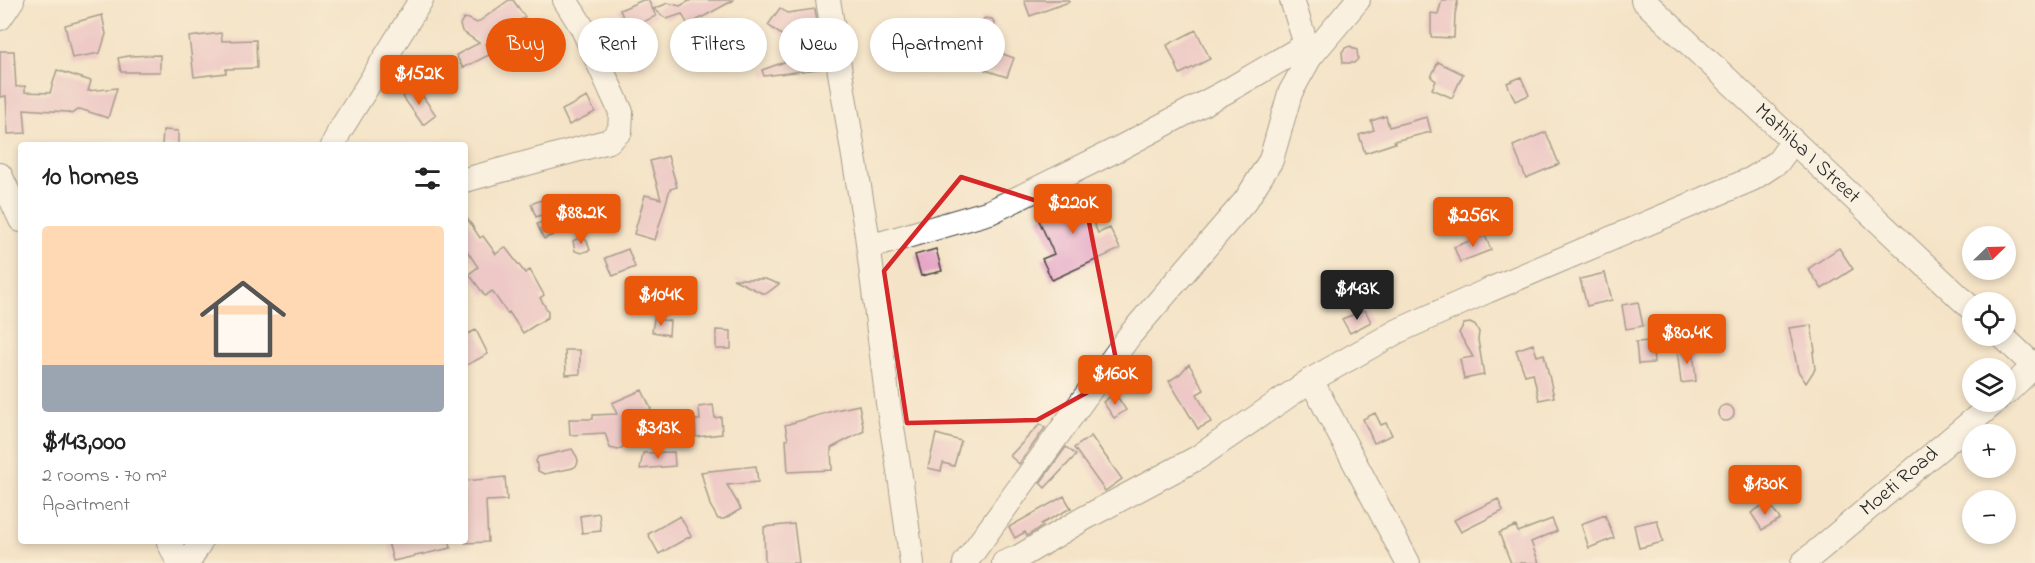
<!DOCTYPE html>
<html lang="en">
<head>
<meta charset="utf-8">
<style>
  :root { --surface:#fff; --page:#f2f2f2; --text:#222; --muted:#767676; --line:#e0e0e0; --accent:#ea580c }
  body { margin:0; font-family:"Indie Flower",sans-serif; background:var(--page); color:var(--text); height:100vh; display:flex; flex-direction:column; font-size:22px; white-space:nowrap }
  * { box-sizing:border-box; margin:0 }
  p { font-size:20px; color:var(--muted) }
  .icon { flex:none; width:33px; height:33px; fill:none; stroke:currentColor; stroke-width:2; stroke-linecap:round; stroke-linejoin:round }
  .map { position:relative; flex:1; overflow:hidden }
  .drawer { position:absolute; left:18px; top:142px; width:450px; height:402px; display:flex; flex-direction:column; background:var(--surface); border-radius:6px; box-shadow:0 3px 9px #0003 }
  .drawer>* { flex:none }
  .guide { position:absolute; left:486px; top:18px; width:570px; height:54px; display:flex; gap:12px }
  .needle { width:39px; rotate:67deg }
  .fabs { position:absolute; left:1962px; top:226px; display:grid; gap:12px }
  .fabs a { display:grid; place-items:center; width:54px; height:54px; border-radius:50%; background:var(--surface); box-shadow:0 3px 9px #0003; font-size:30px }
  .price { position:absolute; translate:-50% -51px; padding:0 14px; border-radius:6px; background:var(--accent); color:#fff; font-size:20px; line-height:39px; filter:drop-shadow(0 2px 3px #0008) }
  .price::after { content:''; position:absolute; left:50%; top:36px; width:18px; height:14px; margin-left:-9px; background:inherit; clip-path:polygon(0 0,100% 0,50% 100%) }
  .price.on { background:#222; color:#fff }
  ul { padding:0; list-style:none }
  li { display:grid; align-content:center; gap:12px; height:318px; padding:0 24px }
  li+li { border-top:2px solid var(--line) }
  li span { display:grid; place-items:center; height:186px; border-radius:6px; color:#555 }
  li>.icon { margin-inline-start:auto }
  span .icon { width:108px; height:108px; fill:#fffc; stroke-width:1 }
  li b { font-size:26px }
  h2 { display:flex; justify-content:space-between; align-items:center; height:72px; padding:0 24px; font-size:26px }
  .tag { padding:0 21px; border-radius:27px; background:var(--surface); box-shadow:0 3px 9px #0003; font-size:21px; line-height:54px }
  .tag.on { background:var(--accent); color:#fff }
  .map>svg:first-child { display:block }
</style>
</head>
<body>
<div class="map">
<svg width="2035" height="563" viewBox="0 0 2035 563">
  <rect width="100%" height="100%" fill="#fcf5e5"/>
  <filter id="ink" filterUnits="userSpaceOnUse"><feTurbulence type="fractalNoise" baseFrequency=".0167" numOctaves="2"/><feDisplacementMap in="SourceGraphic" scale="12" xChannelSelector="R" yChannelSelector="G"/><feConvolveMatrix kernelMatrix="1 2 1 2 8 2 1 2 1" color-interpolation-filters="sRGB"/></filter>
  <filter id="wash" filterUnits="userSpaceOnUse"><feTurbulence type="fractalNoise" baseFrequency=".008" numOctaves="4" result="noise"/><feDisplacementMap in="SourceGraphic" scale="24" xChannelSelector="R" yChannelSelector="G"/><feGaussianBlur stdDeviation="1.35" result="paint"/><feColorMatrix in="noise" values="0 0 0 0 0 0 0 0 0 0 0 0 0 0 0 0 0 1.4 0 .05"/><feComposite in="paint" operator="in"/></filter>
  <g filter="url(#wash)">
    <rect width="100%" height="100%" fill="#f4e3c7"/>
    <g id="blocks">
      <path fill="#e5a7c6" d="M509,0H513L525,17L486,44L491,54L463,68L456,55L479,43L462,31L460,25L461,22L464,18L469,19L477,23Z
        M643,0H648L656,16L628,29L620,10Z
        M691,0H734L688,25L682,14L667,19L654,9L668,3L680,6Z
        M1024,0H1069V2L1030,16Z
        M1442,0H1458L1455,14L1454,38L1431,37V13L1438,14Z
        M780,8L787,13L815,9L825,68L764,76L762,70L807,54L768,25Z
        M102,15L106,34L100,53L72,58L65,25Z
        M985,18L992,19L995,24L994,29L990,35L983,32L980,27V22Z
        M721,19L741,34L719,63L699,47Z
        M1196,30L1210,59L1180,74L1167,45Z
        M221,33L222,41L256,40L257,68L226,69V73L194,77L189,37Z
        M638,43L645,65L630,69L623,48Z
        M1350,46L1357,50L1358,59L1354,63H1343L1342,52L1345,48Z
        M992,50L1014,58L1007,77L985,70Z
        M0,51H14L16,87L25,86V92L50,93L57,70L91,81L88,91L117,88L108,118L80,109L71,114L67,112L24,109L26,133L8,134L6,96L0,97Z
        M160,55V72H121L118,58L128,56Z
        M1438,62L1463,74L1452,98L1432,89L1436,81L1431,77Z
        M1521,77L1529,95L1515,101L1507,83Z
        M416,87L436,115L423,125L403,97Z
        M587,97L595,112L569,125L562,110Z
        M1386,116L1389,127L1427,117L1431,132L1394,141L1395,143L1365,153L1359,135L1374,130L1371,121Z
        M163,130L178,131V146H162Z
        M1546,132L1559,164L1526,178L1513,146Z
        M668,156L677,187L670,189L655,240L634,234L645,195L661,199L650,161Z
        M1077,185L1098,233L1110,228L1120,249L1052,280L1042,259L1054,254L1038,218L1050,212L1045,201Z
        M544,199L549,212L536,217L531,204Z
        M465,215L480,238L483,236L496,254L505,247L525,273L530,270L544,295L540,298L548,311V317L523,333L509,312L507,313L492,291L485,296L469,274L478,267L465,248Z
        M550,218L557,233L544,239L537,224Z
        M1485,235L1491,250L1460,262L1454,247Z
        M578,238H583L587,241L590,250L581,253L575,251L573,241Z
        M1839,248L1853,269L1822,289L1808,269Z
        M628,249L635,267L613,276L605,258Z
        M936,249L942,271L921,276L915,255Z
        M1605,273L1612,300L1587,306L1580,279Z
        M733,279H765L779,284L767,293H762Z
        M677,296L680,297L682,301V308L668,315L669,301L671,298Z
        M1638,302L1643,326L1626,329L1622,305Z
        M1365,310L1371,322L1350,333L1342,319Z
        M654,319L670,321L669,335L652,332Z
        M1470,323L1476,326L1479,332L1478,340L1484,375L1464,379L1460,359L1473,357L1459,333L1464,324Z
        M1811,325L1815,351L1813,352L1815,369L1806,383L1798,371L1789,328Z
        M476,330L488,354L465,366V335Z
        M716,330L731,331V349H716Z
        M1652,341L1654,363L1638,364L1636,342Z
        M1533,344L1537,356L1544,354L1554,397L1539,400L1533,373L1525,375L1516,350Z
        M1693,347L1696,381L1681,383L1677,349Z
        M565,350H580V374L566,375Z
        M1189,364L1204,390L1197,394L1211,422L1198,429L1169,381L1180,374Z
        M642,390L651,409L622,422L635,439L626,445L618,450L610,448L605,433L570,435L569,419H593V415L617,414L612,403Z
        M1115,393L1126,410L1114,418L1103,402Z
        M713,405L715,418L721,417L722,434L696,437L695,420H700L699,407Z
        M859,405L864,431L831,448L832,470L788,472L786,440L788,439L785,425L836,410Z
        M1718 413a8 8 0 1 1 16 0a8 8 0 1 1-16 0Z
        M1375,413L1381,425L1386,423L1392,435L1374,443L1363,419Z
        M1040,424L1045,428L1019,464L1010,456Z
        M936,434L961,441L954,466L943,463L941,471L928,468Z
        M1091,436L1122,479L1105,491L1074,448Z
        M1066,447L1076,455L1045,488L1040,483Z
        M572,449L577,457L578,461L577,465L573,468L544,474L538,471L536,461L538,457Z
        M674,452L675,466L640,469L643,453Z
        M756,466L758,482L727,485L741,509L724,519H718L710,505L701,472Z
        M505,477L507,500L486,501L488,542L465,543V481Z
        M1064,496L1071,508L1041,524L1043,526L1027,536L1025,532L1015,538L1009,527Z
        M1498,499L1503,511L1461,532L1454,520Z
        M1768,502L1780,519L1762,530L1751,513Z
        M599,513L601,531L582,533L580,516Z
        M1605,515L1614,538L1589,548L1581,524Z
        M680,516L691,536L659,554L648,534Z
        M1552,519L1557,531L1531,542L1539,563H1511L1499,533L1516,526L1518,532Z
        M1657,520L1663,542L1639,548L1634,525Z
        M794,524L799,563H765L764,527Z
        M388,542H450L451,548L393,561Z"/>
    </g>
  </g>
  <g filter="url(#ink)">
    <use href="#blocks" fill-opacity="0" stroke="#494742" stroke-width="1.5"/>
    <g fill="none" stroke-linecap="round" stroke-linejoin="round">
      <defs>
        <g id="minor">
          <path d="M828,0L867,235L888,403L901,483L912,563"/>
          <path d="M1292,0L1310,57"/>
          <path id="s1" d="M1643,0L1972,309"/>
          <path d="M0,18L12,0"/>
          <path d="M333,146L339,132L421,0"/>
          <path d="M0,175L21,220"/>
          <path d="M465,180L609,141L620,131L621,112L582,27L565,0"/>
          <path d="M869,247L990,212L1118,149L1227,91L1306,45"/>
          <path d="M2002,336L2035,367"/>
          <path d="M1311,380L1408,563"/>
          <path d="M2006,393L2034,366"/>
          <path d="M169,542L179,563"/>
          <path d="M188,563L200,542"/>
          <path d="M965,563L1130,335L1246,200L1271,160L1290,93L1310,57L1358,0"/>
          <path d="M1004,563L1019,557L1083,519L1197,458L1311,380L1398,331L1487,291L1752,179L1778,162L1793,141"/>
          <path id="s2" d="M1803,563L1995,402"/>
        </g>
      </defs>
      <use href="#minor" stroke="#494742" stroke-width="26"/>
      <use href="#minor" stroke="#fff" stroke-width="24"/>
    </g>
  </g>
  <path d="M0 0H2035V563H0ZM961,177L1088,217L1119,375L1037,420L907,423L884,271Z" fill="#f4e3c7" fill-opacity=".55" fill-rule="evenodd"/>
  <path fill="none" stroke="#d62828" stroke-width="4.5" stroke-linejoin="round" d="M961,177L1088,217L1119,375L1037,420L907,423L884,271Z"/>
  <g text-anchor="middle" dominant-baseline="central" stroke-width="5" stroke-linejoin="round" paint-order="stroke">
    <g font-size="21" fill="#2b2b2b" stroke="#fcf5e5">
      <text stroke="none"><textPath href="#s1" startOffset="225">Mathiba I Street</textPath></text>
      <text stroke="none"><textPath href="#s2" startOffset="126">Moeti Road</textPath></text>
    </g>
  </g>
</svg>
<div class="fabs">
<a><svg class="needle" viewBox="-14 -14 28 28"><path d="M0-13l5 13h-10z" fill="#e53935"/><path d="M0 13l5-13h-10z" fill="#767676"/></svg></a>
<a><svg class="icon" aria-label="locate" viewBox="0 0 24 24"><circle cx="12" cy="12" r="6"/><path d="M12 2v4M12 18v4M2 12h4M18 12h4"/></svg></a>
<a><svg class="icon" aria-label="layers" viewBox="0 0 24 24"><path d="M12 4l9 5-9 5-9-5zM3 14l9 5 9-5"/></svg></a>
<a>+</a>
<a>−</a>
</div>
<b class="price" style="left:419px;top:106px">$152K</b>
<b class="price" style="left:1073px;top:235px">$220K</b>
<b class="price" style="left:581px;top:245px">$88.2K</b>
<b class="price" style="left:1473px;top:248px">$256K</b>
<b class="price on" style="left:1357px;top:321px">$143K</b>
<b class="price" style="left:661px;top:327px">$104K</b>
<b class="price" style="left:1687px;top:365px">$80.4K</b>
<b class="price" style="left:1115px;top:406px">$160K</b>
<b class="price" style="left:658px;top:460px">$313K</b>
<b class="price" style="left:1765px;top:516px">$130K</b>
<div class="guide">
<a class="tag on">Buy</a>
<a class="tag">Rent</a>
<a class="tag">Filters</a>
<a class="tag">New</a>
<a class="tag">Apartment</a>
</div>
<section class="drawer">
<h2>10 homes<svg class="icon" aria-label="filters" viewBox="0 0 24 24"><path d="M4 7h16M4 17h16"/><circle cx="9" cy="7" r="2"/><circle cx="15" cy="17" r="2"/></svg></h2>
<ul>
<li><span style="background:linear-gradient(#ffd9b3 75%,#9aa5b1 0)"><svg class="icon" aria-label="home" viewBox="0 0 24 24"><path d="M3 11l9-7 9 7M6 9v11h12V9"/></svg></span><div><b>$143,000</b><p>2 rooms · 70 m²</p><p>Apartment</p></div></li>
</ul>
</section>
</div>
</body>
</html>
